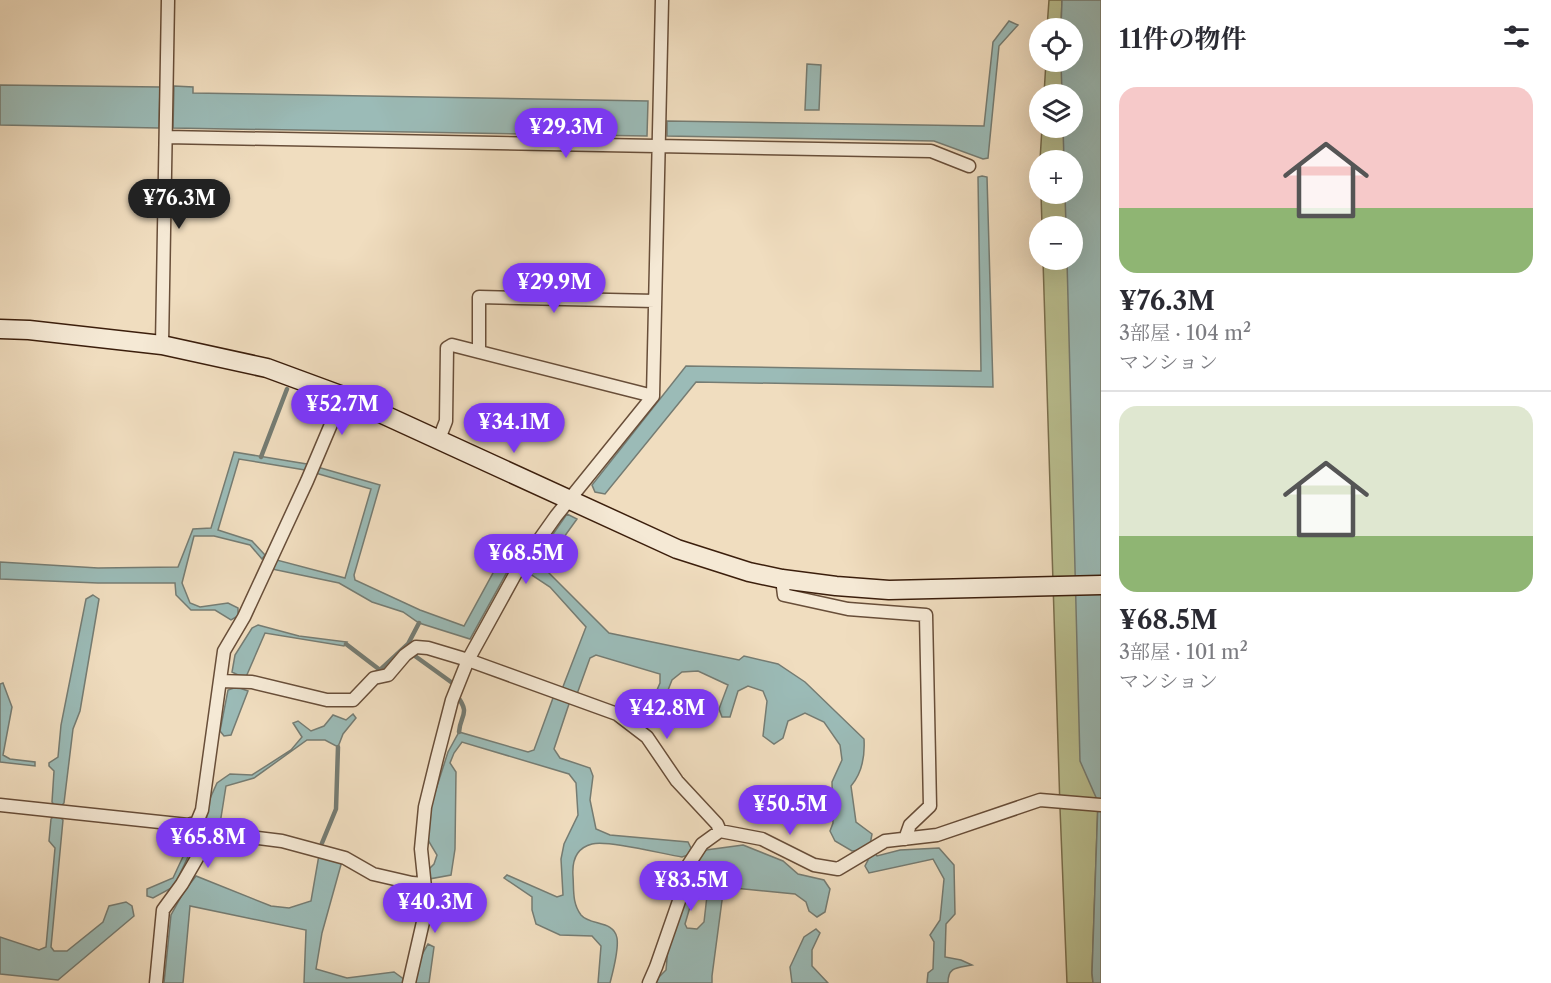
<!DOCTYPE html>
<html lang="ja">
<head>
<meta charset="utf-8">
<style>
  :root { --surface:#fff; --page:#f7f7f7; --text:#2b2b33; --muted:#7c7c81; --line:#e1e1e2; --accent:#7c3aed }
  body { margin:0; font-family:"Libre Caslon Text","Noto Serif JP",serif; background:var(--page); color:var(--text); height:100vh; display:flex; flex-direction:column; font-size:22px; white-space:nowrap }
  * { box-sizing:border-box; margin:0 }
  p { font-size:20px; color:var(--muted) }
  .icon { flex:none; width:33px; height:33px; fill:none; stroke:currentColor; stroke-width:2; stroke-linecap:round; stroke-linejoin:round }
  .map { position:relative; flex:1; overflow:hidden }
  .sheet { display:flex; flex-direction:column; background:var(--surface); width:450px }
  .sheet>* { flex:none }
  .controls { position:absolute; left:1029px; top:18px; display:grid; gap:12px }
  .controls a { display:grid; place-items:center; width:54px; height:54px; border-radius:50%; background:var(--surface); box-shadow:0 6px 24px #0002; font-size:30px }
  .price { position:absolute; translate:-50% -51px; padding:0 14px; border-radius:21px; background:var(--accent); color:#fff; font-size:20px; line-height:39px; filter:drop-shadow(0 2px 3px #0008) }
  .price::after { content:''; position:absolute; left:50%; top:36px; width:18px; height:14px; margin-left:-9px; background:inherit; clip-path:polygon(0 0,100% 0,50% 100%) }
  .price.current { background:#222; color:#fff }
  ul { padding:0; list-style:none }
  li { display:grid; align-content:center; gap:12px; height:318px; padding:0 18px }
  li+li { border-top:2px solid var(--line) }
  li span { display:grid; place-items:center; height:186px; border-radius:18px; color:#555 }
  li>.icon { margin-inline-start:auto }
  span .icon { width:108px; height:108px; fill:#fffc; stroke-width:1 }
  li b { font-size:26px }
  h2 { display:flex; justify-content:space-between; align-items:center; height:72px; padding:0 18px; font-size:26px }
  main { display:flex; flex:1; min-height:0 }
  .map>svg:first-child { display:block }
</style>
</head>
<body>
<main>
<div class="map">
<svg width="1101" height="983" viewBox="0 0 1101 983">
  <rect width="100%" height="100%" fill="#f0ddbf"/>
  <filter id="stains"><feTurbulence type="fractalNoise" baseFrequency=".00333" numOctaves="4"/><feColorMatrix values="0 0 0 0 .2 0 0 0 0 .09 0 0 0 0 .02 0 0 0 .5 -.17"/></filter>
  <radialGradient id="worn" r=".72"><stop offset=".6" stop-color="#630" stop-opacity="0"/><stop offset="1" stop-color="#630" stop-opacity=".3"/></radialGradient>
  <path fill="#bac091" stroke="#7a6f4e" stroke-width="1.5" d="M1049,0H1062L1061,28H1047Z
    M1046,62H1066L1076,103L1098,802L1092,973L1093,983H1067L1060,808L1043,260H1072V226H1042L1041,194H1072V160H1040L1042,128H1072V94H1044Z"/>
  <path fill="#9bbbb7" stroke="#757c73" stroke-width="1.5" d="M1062,0H1101V983H1093L1092,973L1098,802L1080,761L1067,260H1072V226H1066L1065,194H1072V160H1064L1063,128H1072V94H1062L1061,62H1072V28H1061Z
    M1009,21L1018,25L999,46L988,158L983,159L934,141L667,136V121L984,126L993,42Z
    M807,64L821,65L819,110H805Z
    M0,85L160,87L159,128L0,125Z
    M174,86L193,87V93L648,101L647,136L173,128Z
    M982,176L987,177L993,387L696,382L605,494L595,492L592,485L686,366L981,371L978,177Z
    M234,452L307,464L380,485L354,575L355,580L420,610L464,626L511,540L523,547V552L517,562L512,563L470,639L419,623L403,612L372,602L339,583L272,569L277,560L345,578L371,489L305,470L239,459L218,530L252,541L265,555L262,559L250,545L214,536H194L182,583L190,603L200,607L228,603L238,608V616L231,620L215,610H191L176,595L175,583H98L0,579V562L98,568L178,567L193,529L211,528Z
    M567,514L577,519L546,562L545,569L609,633L739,660L744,656L778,664L805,682L864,739C865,756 863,772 851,786L856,822L872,834L870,845L877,856L900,850L939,848L954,865L955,914L946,924L945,957L961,960L972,965C958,968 948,966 948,983H927L928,973L933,969L934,942L930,935L940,920L944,879L933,859L869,873L865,866L868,860L860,850L852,851L835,841L830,831L833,823L832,782L842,760L840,745L824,722L805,713L788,721L783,738L774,744L763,736L767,701L763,691L748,686L738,691L730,717H722L719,709L728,685L698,671L682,672L672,680L655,723L647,728L642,724L660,683V674L596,655L590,658L577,694L570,701L554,749L560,758L590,768L593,776L590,800L596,829L610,835L688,842L691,848L688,855L682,857C663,854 608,840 592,844C576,848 572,862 573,876C574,890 572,903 581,915C590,926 614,920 617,938C619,950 613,971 610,983H598L601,946L592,936L560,935L536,924L532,910V897L504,878L507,875L557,897L563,895L561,859L564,844L578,815L576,783L569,774L462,742L454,753L450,763L456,772L455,849L451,875L429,879L428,870L434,864L437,855L428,840L430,808L448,752L459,732L528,752L534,750L553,698L559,697L586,627L550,587L527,572L528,565L532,558L537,557Z
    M93,595L99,599L80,711L73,729L64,803L60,807L59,816L63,820L51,947L54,951H67L103,922L109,906L126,902L132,906L134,916L58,980L0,974V937L39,950L46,947L55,848L49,841L51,819L55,815V806L52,802L54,771L49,766V763L58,757L61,725L86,599Z
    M258,625L299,636L347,642L344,646L265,633L246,677L240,676L232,672L235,655L252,628Z
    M3,683L12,707L3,755L10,759L35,762V766L0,762V684Z
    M237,687L248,691L231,735L224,736L220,731L228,690Z
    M353,714L356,718L343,734L338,747L325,740H307L254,778L226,786L219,830L212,831L207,828L198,836L176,882L186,889L196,876L271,906L289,908L311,901L319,855L342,861L322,933L316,969L347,978L394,972L405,980L404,983H304L306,930L190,906L183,983H164L171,915L183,893L173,887L153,898L147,896V889L173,878L195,831L206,822L208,803L217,783L230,774L252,775L291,750L302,737L293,723L298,721L311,731L324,726L333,715L346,720Z
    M743,845L783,861L798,874L824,880L830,889L825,912L817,917L809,911L806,902L795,894L734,888L723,893L712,976V983H656L659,977L666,970L668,948L683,904L686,900L690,907L685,924L687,928L697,929L704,922L708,887L693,875L695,863L706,850Z
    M816,929L820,933L812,950V966L828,983H792L790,967L804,937Z
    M428,944L434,947L429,983H415L417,963Z"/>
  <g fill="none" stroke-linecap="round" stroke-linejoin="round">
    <path stroke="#757c73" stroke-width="4.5" d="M261,457L287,389
      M346,644L380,670L408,644L419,623
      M415,656L451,682
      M457,696C471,714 460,715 459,732
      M322,843L336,809L338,747"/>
    <defs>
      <path id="street" d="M166,137L931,151L969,166
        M162,345L168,0
        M479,352V297L655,301
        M439,439L446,421L447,348L452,345L653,396
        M782,579L784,595L848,609L926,615L930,806L910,825L905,839
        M220,681L252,682L327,700H353L374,678L388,675L405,655L416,647L428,648L468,660L617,714L647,737L677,781L717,824L720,831
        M0,805L188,825L197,822L208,839L250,837L282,841L345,858L373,874L412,883L424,884
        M197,822L202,810L224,651L244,617L307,481L343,396
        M156,983L163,910L182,884L208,839
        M409,983L423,922L426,897L421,849L425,807L437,758L452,700L468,660L517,571L556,516L653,396L662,0
        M649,983L656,967L679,901L683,873L702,844L720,831L762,839L814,865L838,869L885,841L937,835L1040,800L1101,805"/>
      <path id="secondary" d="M0,329L29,330L162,345L267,368L343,396L677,549L749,572L782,579L836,586L889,590L1101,585"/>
    </defs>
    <use href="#street" stroke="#684e39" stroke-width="15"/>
    <use href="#secondary" stroke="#3b1e0c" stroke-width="21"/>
    <use href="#street" stroke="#f5e9d5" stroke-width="12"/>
    <use href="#secondary" stroke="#f5e9d5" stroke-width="18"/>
  </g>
  <rect width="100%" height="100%" filter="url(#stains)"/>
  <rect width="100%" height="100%" fill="url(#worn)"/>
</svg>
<div class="controls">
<a><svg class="icon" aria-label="locate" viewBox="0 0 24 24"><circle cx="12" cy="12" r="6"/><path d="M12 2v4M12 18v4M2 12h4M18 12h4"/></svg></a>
<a><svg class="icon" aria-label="layers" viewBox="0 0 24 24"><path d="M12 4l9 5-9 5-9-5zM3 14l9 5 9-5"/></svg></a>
<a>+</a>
<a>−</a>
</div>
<b class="price" style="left:566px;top:159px">¥29.3M</b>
<b class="price current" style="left:179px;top:230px">¥76.3M</b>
<b class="price" style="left:554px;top:314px">¥29.9M</b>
<b class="price" style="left:342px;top:436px">¥52.7M</b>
<b class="price" style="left:514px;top:454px">¥34.1M</b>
<b class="price" style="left:526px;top:585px">¥68.5M</b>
<b class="price" style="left:667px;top:740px">¥42.8M</b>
<b class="price" style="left:790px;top:836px">¥50.5M</b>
<b class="price" style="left:208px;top:869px">¥65.8M</b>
<b class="price" style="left:691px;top:912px">¥83.5M</b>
<b class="price" style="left:435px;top:934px">¥40.3M</b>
</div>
<section class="sheet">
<h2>11件の物件<svg class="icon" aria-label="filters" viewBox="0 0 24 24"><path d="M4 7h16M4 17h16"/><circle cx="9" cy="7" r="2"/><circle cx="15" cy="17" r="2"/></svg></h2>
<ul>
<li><span style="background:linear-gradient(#f6c9c9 65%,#8fb573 0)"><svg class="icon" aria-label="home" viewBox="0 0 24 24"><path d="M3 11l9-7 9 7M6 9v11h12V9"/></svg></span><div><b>¥76.3M</b><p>3部屋 · 104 m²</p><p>マンション</p></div></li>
<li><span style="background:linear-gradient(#dfe7d0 70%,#8fb573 0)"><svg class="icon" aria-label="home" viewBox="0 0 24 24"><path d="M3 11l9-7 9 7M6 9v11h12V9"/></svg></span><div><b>¥68.5M</b><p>3部屋 · 101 m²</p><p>マンション</p></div></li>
</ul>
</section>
</main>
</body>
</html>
